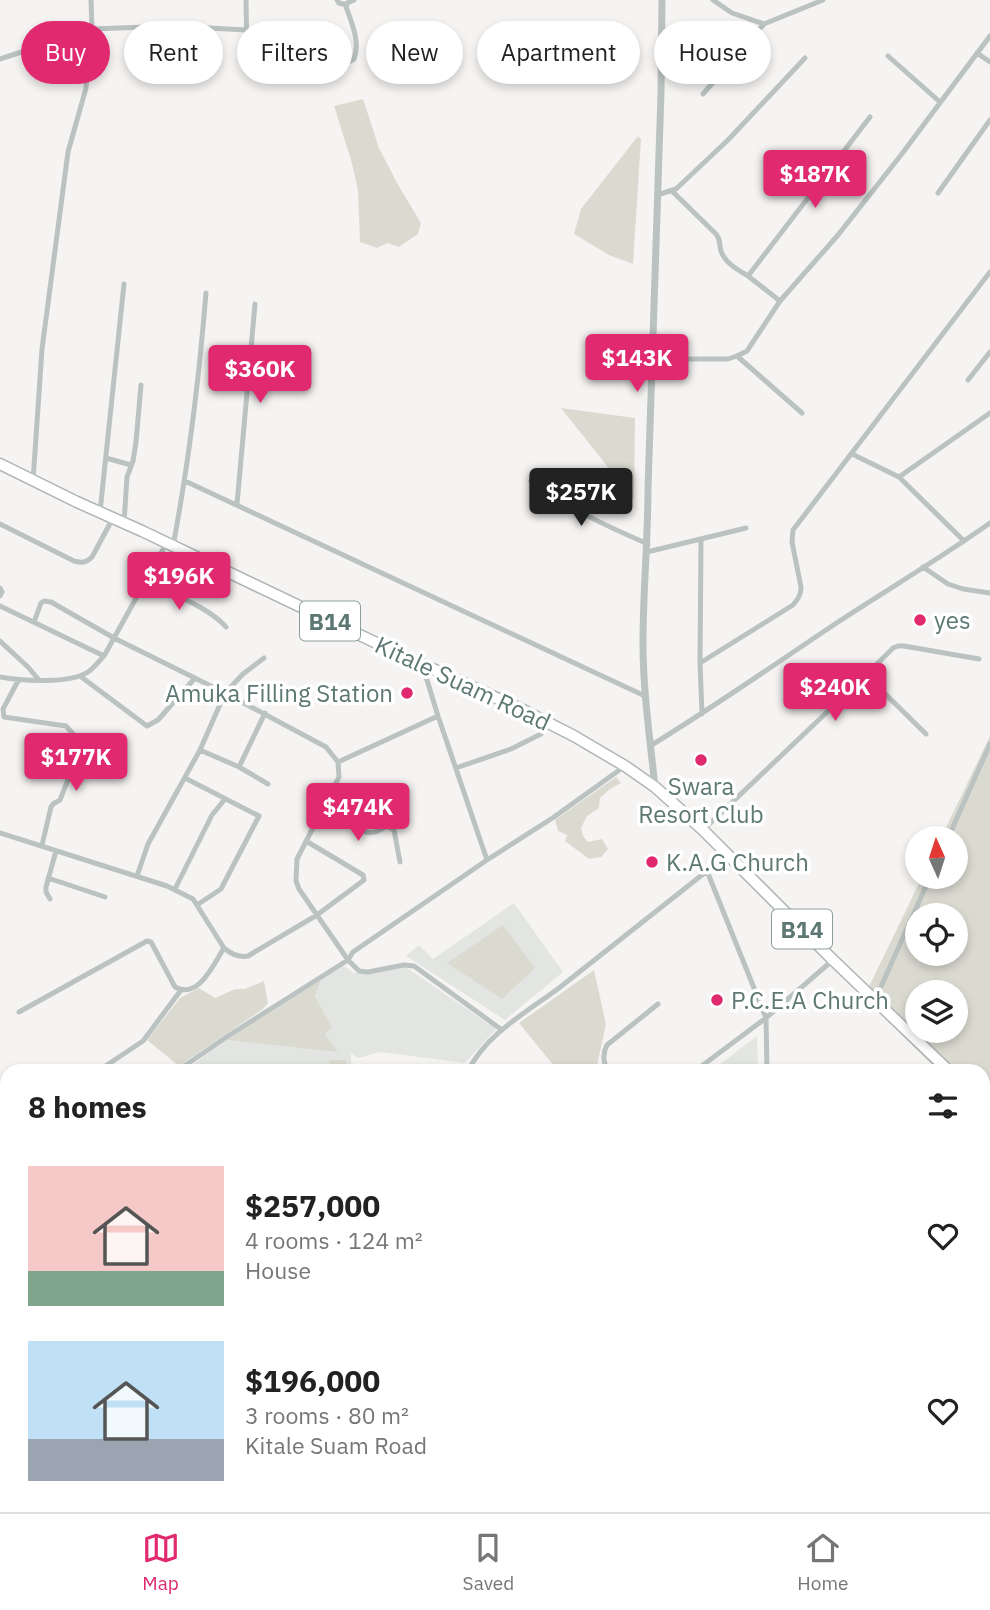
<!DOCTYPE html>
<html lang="en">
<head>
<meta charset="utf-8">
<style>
  :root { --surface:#fff; --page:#f2f2f2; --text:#222; --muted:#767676; --line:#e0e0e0; --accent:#e0296f }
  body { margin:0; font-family:"IBM Plex Sans",sans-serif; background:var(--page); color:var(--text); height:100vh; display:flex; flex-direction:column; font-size:26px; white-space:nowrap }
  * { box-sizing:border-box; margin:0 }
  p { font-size:23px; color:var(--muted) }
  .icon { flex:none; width:38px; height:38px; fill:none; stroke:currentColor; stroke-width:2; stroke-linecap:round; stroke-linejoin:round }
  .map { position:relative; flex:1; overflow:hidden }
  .panel { position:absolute; left:0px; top:1064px; width:990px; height:448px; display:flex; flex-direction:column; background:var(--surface); border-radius:21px 21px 0 0; box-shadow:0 4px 10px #0003 }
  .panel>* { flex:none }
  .guide { position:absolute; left:21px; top:21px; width:948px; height:63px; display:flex; gap:14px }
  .needle { width:46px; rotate:357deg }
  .controls { position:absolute; left:905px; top:826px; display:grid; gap:14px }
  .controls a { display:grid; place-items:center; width:63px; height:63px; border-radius:50%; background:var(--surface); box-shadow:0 4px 10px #0003; font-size:35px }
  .price { position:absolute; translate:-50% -60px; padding:0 16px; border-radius:7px; background:var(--accent); color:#fff; font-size:23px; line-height:46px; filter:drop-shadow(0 2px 4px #0008) }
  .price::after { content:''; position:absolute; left:50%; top:42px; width:21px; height:16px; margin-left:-10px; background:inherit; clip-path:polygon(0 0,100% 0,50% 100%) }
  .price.on { background:#222; color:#fff }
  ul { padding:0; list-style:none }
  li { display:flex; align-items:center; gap:21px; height:175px; padding:0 28px }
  li span { display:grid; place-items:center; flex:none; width:196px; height:140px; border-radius:0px; color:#555 }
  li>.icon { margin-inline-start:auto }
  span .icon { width:84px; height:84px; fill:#fffc; stroke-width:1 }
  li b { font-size:30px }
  h2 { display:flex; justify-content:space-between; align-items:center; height:84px; padding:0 28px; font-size:30px }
  .chip { padding:0 24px; border-radius:32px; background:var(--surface); box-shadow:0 4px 10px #0003; font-size:24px; line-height:63px }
  .chip.on { background:var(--accent); color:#fff }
  .dock { display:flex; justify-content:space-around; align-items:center; height:98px; border-top:2px solid var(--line); background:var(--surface); font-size:19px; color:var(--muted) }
  .dock a { display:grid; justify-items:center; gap:4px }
  .dock .on { color:var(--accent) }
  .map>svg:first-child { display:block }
</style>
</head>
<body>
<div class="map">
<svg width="990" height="1512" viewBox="0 0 990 1512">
  <rect width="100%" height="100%" fill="#f6f4f2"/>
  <path fill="#e3e5e3" d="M514,903L563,972L505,1020L406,956L419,945L433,959Z
    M344,966L354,973L407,968L496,1029L465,1063L380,1052L358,1058L351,1053V1071H188V1068L226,1040L337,1051L325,1034L332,1027L315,996L321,980Z
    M757,1036L758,1071H711Z
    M990,1394V1512H935L945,1505H984V1399Z
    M423,1505H472L476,1512H428Z
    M588,1505H657L663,1512H579Z"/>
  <path fill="#dbdad1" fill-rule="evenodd" d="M363,99L379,148L397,183L421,223L418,234L399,247L388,243L377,248L360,242L358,190L351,160L334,106Z
    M638,136L641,139L633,264L609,255L574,234L581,209Z
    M561,408L635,418L634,500Z
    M990,736V1122L984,1116V1071H938L864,997L922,877H956V838H941ZM917,915H956V954H917ZM917,992H956V1031H917Z
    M616,777L621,783L610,789L600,798L599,808L587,816L581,828L583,836L588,842L602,839L608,849L601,857L589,859L565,841L567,835L558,831L555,820Z
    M503,925L535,968L502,999L447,963Z
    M594,970L606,1024L597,1066L590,1071H558L519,1023Z
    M321,980L315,996L332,1027L325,1034L338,1052L226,1040Z
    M264,981L268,1003L263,1009L179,1066L147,1040L180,998L199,988L215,998L235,989H245Z
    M330,1060H346V1071H326Z
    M0,1353H7V1405L0,1406Z
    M990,1400V1465L984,1470V1405Z"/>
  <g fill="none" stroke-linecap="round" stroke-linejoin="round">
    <defs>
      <path id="trunk" d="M0,464L77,502L142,531L389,649L525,711L574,736L625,766L655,787L703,830L833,960L949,1071
        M984,1105L990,1111"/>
    </defs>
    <use href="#trunk" stroke="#aeb6b5" stroke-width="13"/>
    <path stroke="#bac3c1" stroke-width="5" d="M246,0L247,62L252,68H256C283,69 331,72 354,59C361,42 351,21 345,4
      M337,0L339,3L347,5L345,4L354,0
      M713,0L732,13L764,24L823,0
      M977,53L990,62
      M888,56L940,102
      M0,59L92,29L172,26L246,30
      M703,94L764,24
      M672,191L716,234C721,240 719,244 721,251C725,263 738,270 748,276
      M938,193L990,120
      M657,195L676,189L728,140L805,58
      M780,301L748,276L870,117
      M737,356L802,413
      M652,359H728L737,356L747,351L780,301L838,235L901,155L990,36
      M968,380L990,352
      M852,454L899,477L964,541
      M106,458L131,465
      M899,477L990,413
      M33,481L42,349L68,152L86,88L92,29L91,0
      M185,481L645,696
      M531,481C568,508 606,526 648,544
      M237,504L255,304
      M100,512L124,284
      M124,523L127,477L133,461L136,442L141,385
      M0,524L74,561C82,563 86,563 92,557L113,518
      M701,540L700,663L702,714
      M173,546C189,462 199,378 206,293
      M647,552L746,528
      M923,567L948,584L963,589L990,593
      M146,581C169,593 209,607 226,627
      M0,588L2,592L0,596
      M0,606L104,656
      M34,622L41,603L44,601L51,602L114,638L225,693L326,747L338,762L339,777L297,859L296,881L299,889L348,960L359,971L368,972L404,965L414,966L502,1030
      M0,641L28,667L39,680
      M700,663L793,605C798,599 801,595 801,587L792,542L793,530L990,272
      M423,667L438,716L487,860
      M866,675L926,734
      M80,676L147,726L158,720L195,678
      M0,677C21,681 70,684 88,672C94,668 99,661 104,656L166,544
      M18,681L3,709L4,717L66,726L75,736L79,747L77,756L60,800L53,804L51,807L42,845
      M650,746C714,707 775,664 838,622C888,589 941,558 990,523
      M200,750L239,767L268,784
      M338,762L438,716
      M239,767L265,713
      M456,768L511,749L541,734L549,723
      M185,778L259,816L221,889L197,905
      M323,809L365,832C374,834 379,831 387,826L394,830L400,862
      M703,830L866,675L893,648L898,646H904L979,659
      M0,833L167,886L193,899L224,948C231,954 238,958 248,956L317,915L364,880L363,875L306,841
      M948,838L990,744
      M707,871L766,1018L767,1071
      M137,876L148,844L200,750L225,693L243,674L264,658
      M48,878L105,897
      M175,889L212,815L225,799
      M50,899L46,892V887L56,851
      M875,1000L930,877
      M19,1012L147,941L151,942L175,987C199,1000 214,963 224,948
      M98,1071L143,1041L181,990
      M177,1071L231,1034L348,960L353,952L487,860L554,817L625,766
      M468,1071C486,1034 527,1012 559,988C608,949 658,910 707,871L728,856
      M608,1071C603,1062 602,1054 607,1045L658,1004
      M695,1071L766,1018L833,960
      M0,1136L7,1131
      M0,1187L7,1183
      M984,1323L990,1318
      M0,1348L7,1347
      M115,1505L116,1512
      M163,1505V1512
      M232,1505V1512
      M262,1505V1512
      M316,1505V1512
      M370,1505L371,1512
      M416,1505L421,1512
      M664,1505L669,1512
      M720,1505L725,1512
      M775,1505L780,1512
      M832,1505L837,1512
      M0,1510L96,1505
      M569,1512L578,1505"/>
    <path stroke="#bac3c1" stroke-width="7" d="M655,787C650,739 643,691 643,643C643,591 648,539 648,488L661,93L662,0"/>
    <use href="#trunk" stroke="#fff" stroke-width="10"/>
  </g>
  <g fill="#e0296f" stroke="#fff" stroke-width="2.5">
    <circle cx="920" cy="620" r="7"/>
    <circle cx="407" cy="693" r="7"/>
    <circle cx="701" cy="760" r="7"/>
    <circle cx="652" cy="862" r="7"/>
    <circle cx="717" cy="1000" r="7"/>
  </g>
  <g text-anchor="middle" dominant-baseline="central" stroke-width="7" stroke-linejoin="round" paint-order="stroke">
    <g fill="#fff" stroke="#8ea09d" stroke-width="2">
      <rect x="300" y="601.5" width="60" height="39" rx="5"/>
      <rect x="772" y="909.5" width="60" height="39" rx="5"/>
    </g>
    <g font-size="23" font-weight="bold" fill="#5d7873">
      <text x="330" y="621">B14</text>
      <text x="802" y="929">B14</text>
    </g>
    <g font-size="24" fill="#5d7873" stroke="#fff" text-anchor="start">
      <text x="934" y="620">yes</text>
      <text x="393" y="693" text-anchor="end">Amuka Filling Station</text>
      <text x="701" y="786" text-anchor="middle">Swara<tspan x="701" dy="28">Resort Club</tspan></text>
      <text x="666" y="862">K.A.G Church</text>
      <text x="731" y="1000">P.C.E.A Church</text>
    </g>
    <g font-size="24" fill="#5d7873" stroke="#fff">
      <text transform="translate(463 683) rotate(25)">Kitale Suam Road</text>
    </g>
  </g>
</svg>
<div class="controls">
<a><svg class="needle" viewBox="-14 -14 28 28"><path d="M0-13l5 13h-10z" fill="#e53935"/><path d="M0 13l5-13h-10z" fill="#767676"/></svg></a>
<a><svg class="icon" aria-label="locate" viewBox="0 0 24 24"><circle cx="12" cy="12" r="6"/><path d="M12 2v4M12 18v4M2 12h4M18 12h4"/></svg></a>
<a><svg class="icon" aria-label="layers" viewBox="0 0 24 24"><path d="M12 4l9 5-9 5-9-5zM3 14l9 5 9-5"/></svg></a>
</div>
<b class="price" style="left:815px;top:210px">$187K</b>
<b class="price" style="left:637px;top:394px">$143K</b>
<b class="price" style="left:260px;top:405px">$360K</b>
<b class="price on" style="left:581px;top:528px">$257K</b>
<b class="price" style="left:179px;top:612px">$196K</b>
<b class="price" style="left:835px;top:723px">$240K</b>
<b class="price" style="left:76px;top:793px">$177K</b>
<b class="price" style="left:358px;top:843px">$474K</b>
<div class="guide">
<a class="chip on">Buy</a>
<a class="chip">Rent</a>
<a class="chip">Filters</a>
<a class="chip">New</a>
<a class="chip">Apartment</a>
<a class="chip">House</a>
</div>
<section class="panel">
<h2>8 homes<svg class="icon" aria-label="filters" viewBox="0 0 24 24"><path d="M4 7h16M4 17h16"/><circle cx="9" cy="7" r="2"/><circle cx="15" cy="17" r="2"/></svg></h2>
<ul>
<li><span style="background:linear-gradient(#f6c9c9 75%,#7fa58c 0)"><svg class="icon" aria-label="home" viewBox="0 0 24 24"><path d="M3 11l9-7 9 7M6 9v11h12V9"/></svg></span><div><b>$257,000</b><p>4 rooms · 124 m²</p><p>House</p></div><svg class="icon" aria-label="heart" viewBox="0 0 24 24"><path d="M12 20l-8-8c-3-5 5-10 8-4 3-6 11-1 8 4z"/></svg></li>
<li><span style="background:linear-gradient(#bfe0f5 70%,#9aa5b1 0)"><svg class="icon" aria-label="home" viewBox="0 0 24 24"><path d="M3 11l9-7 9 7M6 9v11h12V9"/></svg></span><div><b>$196,000</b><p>3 rooms · 80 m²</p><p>Kitale Suam Road</p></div><svg class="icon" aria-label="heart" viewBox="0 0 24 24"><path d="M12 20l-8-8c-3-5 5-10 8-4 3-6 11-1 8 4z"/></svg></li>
</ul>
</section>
</div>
<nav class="dock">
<a class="on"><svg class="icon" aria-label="map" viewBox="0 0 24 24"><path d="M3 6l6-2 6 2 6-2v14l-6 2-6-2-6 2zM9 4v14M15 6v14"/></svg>Map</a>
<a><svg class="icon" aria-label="saved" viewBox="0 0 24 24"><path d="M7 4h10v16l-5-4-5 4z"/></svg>Saved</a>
<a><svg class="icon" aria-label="home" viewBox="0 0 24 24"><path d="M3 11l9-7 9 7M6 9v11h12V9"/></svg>Home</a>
</nav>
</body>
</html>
